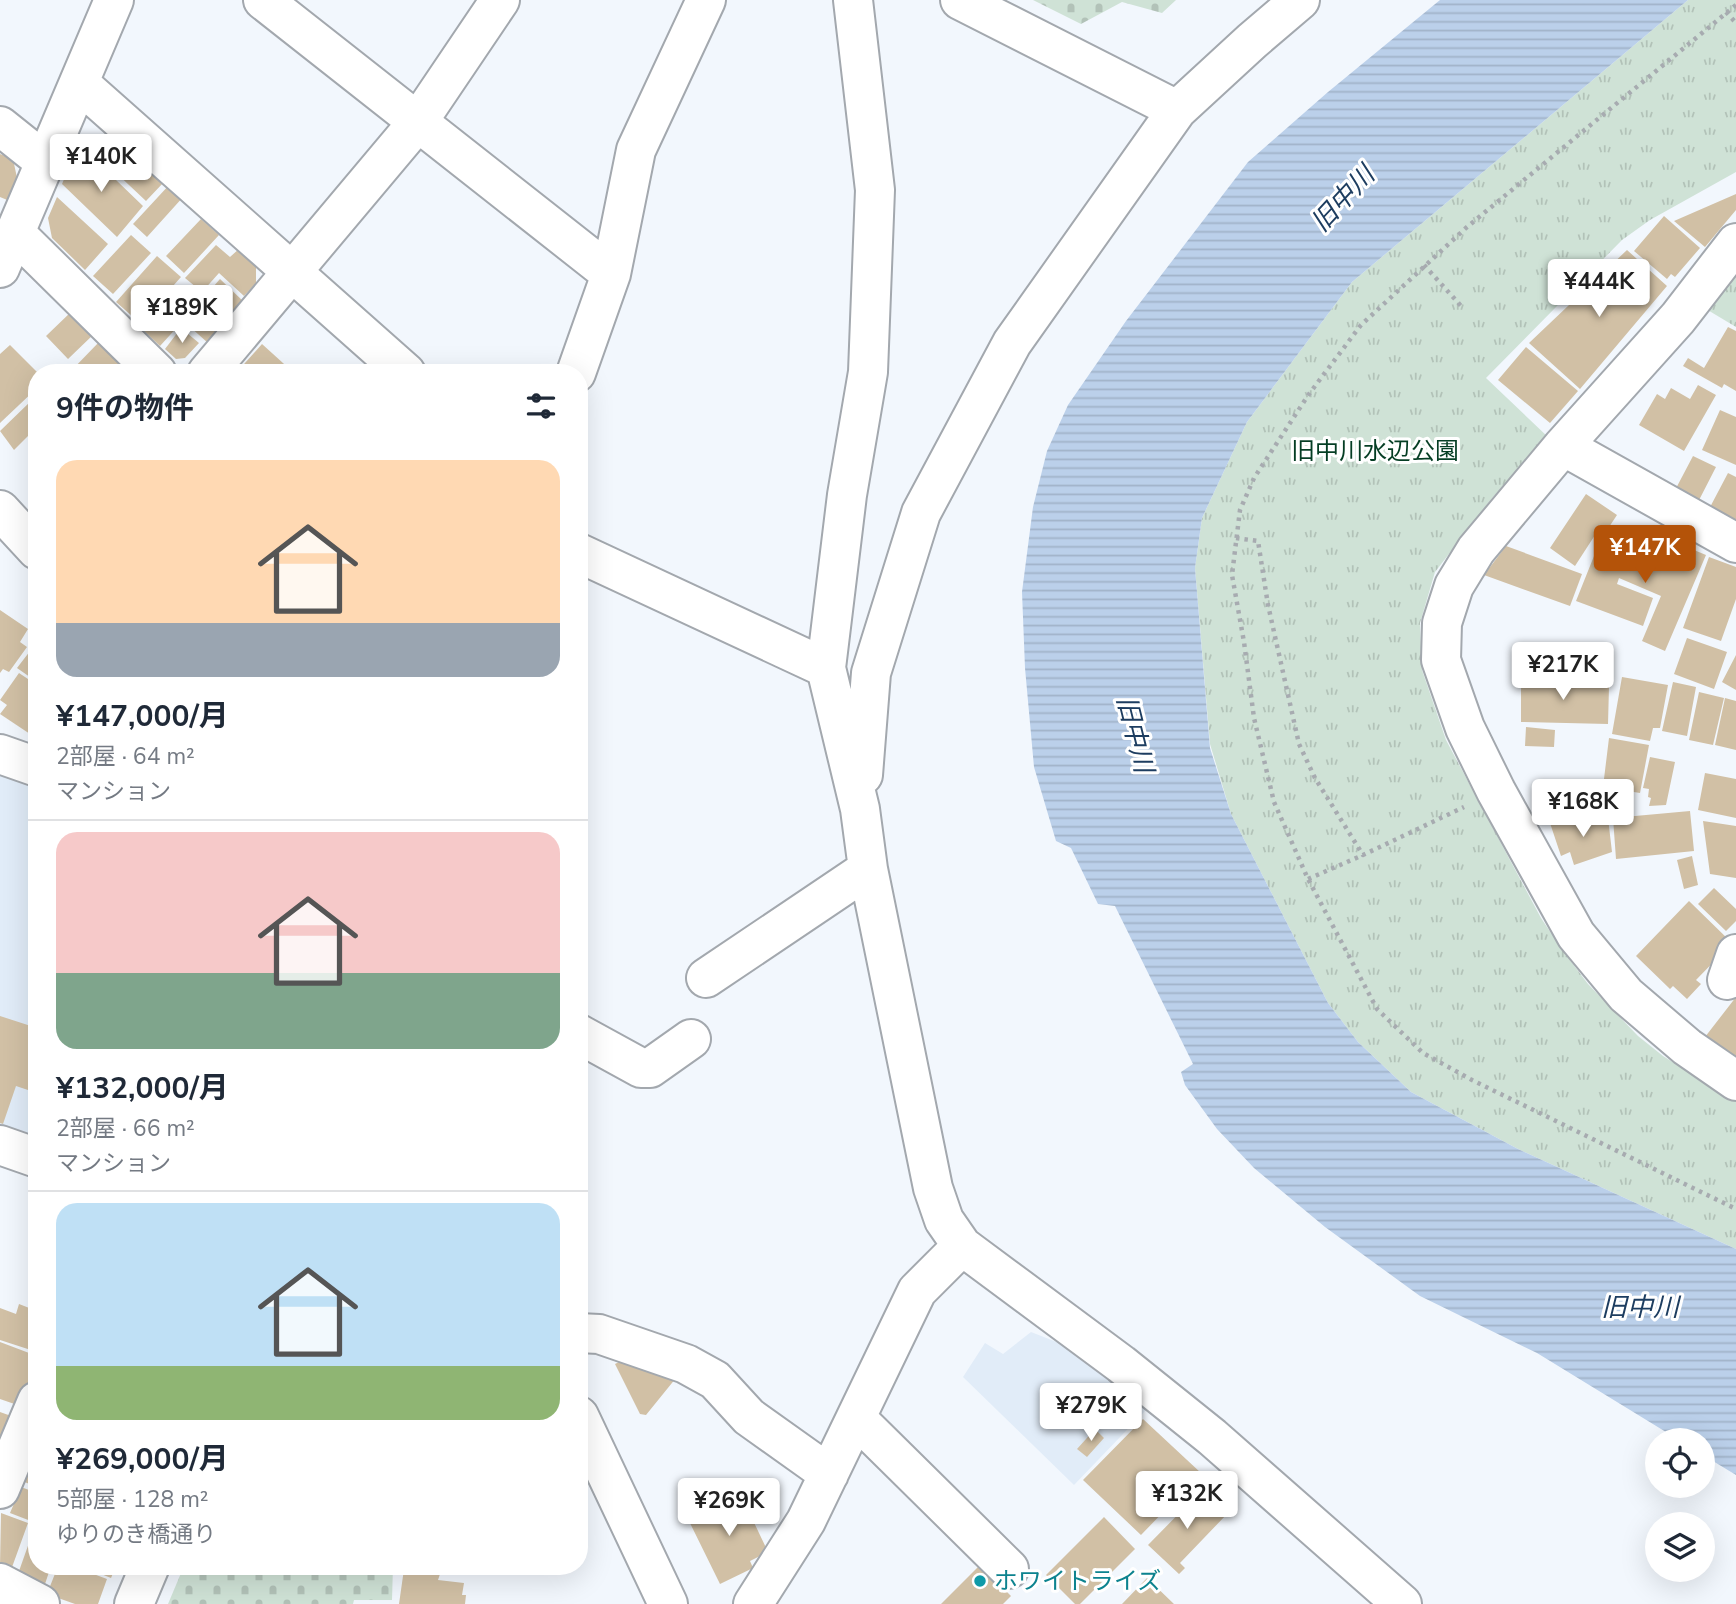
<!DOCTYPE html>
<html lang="ja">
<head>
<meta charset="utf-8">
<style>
  :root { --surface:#fff; --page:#f6f6f7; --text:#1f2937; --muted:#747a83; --line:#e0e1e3; --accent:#b45309 }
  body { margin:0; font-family:"Nunito Sans","Noto Sans JP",sans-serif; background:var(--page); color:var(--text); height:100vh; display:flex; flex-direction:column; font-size:26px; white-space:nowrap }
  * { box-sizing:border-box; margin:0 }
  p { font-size:23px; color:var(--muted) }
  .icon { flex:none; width:38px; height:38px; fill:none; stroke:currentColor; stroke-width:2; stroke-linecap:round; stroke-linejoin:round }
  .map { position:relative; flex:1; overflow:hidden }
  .details { position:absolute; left:28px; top:364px; width:560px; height:1211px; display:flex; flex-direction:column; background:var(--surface); border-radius:28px; box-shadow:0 7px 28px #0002 }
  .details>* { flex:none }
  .tools { position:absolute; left:1645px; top:1428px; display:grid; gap:14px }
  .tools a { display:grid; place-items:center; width:70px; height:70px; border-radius:50%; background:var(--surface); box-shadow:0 7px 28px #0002; font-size:35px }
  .price { position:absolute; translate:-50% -60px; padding:0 16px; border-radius:7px; background:#fff; color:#222; font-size:23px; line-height:46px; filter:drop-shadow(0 2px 4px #0008) }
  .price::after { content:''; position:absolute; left:50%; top:42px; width:21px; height:16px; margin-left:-10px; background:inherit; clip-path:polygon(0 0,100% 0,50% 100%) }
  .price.active { background:var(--accent); color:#fff }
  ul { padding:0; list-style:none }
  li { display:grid; align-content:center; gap:14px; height:371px; padding:0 28px }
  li+li { border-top:2px solid var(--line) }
  li span { display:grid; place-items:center; height:217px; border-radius:21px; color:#555 }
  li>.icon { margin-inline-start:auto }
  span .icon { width:126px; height:126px; fill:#fffc; stroke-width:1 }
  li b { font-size:30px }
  h2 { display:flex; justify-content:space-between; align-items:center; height:84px; padding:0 28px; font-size:30px }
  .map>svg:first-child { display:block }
</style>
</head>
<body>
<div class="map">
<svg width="1736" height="1604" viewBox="0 0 1736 1604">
  <defs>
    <pattern id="grass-tufts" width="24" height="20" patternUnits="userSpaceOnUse" patternTransform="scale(1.75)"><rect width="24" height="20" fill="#cfe2d6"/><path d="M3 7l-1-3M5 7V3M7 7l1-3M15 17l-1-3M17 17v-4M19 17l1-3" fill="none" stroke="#b2c2b8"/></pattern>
    <pattern id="cemetery-stones" width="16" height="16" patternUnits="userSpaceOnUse" patternTransform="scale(1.75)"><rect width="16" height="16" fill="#cfe2d6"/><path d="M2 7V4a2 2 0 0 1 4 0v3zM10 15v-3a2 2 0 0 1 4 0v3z" fill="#b2c2b8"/></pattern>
    <pattern id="water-rules" width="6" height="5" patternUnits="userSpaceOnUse" patternTransform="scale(1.75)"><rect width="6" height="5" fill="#bbd0ea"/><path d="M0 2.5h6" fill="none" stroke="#a1b3c9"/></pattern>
  </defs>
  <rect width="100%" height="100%" fill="#f2f7fd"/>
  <path fill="#e1ecf8" d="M0,770L37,783V1142L0,1129Z
    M1031,1332L1082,1352L1147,1409L1074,1485L963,1377L985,1343L1003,1354Z"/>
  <path fill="url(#grass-tufts)" d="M1688,0H1736V172L1650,220L1622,240L1486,378L1548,437L1493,497L1435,572L1420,623L1422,670L1446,740L1541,918L1563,951L1588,984L1638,1036L1663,1056L1736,1102V1249L1518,1149L1411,1092L1358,1042L1328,1003L1231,814L1210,744L1195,568L1202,518L1247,422L1352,282Z
    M1736,274V327L1706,309Z"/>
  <path fill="url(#cemetery-stones)" d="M1033,0H1176L1162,13L1122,2L1081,24Z
    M184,1566H393L392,1600H354L353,1604H168Z"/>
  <path fill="url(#water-rules)" d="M1440,0H1688L1352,282L1247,422L1202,518L1195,568L1210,748L1231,814L1328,1003L1358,1042L1411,1092L1518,1149L1736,1249V1475L1703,1455V1440H1679L1537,1353L1420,1296L1325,1227L1254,1168L1217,1129L1185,1085L1181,1072L1193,1064L1115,906L1098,904L1071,848L1056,841L1034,767L1025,668L1022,592L1033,507L1047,451L1068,405L1126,321L1248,162L1328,92Z"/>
  <path fill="#d1c0a5" d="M114,135L164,182L146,201L96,154Z
    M76,151L86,160L90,155L143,206L117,237L62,184Z
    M0,154L13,159L19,187L12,202L0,197Z
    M170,184L184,196L147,237L133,224Z
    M1736,194V210L1705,247L1674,221Z
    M57,197L108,244L85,270L52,238L48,218Z
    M1664,216L1700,248L1675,277L1671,274L1667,279L1634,251Z
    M201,219L219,235L184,273L166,256Z
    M131,235L151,253L113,294L93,276Z
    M216,245L230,257L240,248L256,261V283L244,296L219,273L202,292L185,278Z
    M1627,250L1667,286L1580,389L1529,343Z
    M157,256L181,277L140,323L116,302Z
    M220,279L244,302L230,316L206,295Z
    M189,288L227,322L208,343L170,309Z
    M161,307L180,324L160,346L142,329Z
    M72,311L94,334L68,359L46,336Z
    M1728,327L1736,331V391L1724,384L1722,388L1683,366L1688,358L1704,368Z
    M181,328L199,343L185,358L176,359L165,349Z
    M100,341L124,363L114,373H69Z
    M262,344L294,373H236Z
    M10,345L37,372V388L0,423V354Z
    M1526,347L1578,391L1550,423L1498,380Z
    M1698,385L1716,395L1684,451L1639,425L1657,394L1665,399L1671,388L1690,399Z
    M31,401L37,407V427L14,450L0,431Z
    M1720,410L1736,417V465L1702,450Z
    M1693,456L1716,467L1696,506L1673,494Z
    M1728,473L1736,477V526L1708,511Z
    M1586,494L1617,515L1603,536L1597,532L1575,566L1550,548Z
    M1646,530L1706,555L1665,651L1642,641L1661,596L1619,578L1617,584L1653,598L1643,626L1576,601L1594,556L1624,567L1634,543L1639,545Z
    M1506,546L1582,574L1570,606L1484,575Z
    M1709,557L1736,567V599L1721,641L1683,628Z
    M0,610L28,629L20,642L27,647L9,672L3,669L0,673Z
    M1687,638L1727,652L1714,689L1674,674Z
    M37,642V682L17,668Z
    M1736,655V690L1722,682Z
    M19,673L37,685V731L33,736L0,714L7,705L0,700Z
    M1622,677L1668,685L1660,728H1653L1650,741L1612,734Z
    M1521,678L1574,679V686L1609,687L1608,724L1521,722Z
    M1673,682L1696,687L1687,736L1662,731Z
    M1699,692L1724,698L1713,745L1689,740Z
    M1725,698L1736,701V750L1715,745Z
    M1526,727L1555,730L1554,747L1525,746Z
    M1609,738L1649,745L1640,793L1603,787Z
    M1650,757L1675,762L1666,805L1649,806L1651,798L1648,797L1649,789L1643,788Z
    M1705,773L1736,779V818L1698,810Z
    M1690,811L1694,851L1616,859L1613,818Z
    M1608,818L1612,852L1574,865L1570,852L1561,856L1550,823Z
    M1703,821L1736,826V878L1710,874Z
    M1692,856L1698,885L1684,889L1677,860Z
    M1714,888L1736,909V921L1726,931L1698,904Z
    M1689,901L1732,943L1696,980L1701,984L1687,999L1673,986L1670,989L1636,956Z
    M1736,997V1061L1705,1037Z
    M0,1016L37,1028V1093L16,1086L3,1124L0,1123Z
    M19,1304L37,1311V1352L0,1340V1308L16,1314Z
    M0,1342L37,1356V1380L26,1408L0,1399Z
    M623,1360L676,1378L646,1415L640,1414L615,1364Z
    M0,1412L14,1417L0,1451Z
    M1143,1419L1201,1473L1141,1535L1083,1480Z
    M1095,1429L1104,1438L1087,1457L1077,1449Z
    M34,1454L37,1455V1487L22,1481Z
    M21,1487L37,1493V1566H51L45,1584L18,1574L36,1523L10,1513Z
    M1202,1490L1227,1514L1180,1563L1185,1568L1179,1574L1148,1545Z
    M740,1493L768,1552L750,1561L753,1568L720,1584L688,1519Z
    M1,1513L28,1523L11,1570L0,1566Z
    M1104,1517L1135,1549L1080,1604H1075L1046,1575Z
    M980,1565L1011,1596L1003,1604H941Z
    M58,1566H72L107,1579L98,1604H75L47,1594Z
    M81,1566H116L111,1578Z
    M404,1569L440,1574L438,1580L464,1583L462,1595H466L465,1604H399Z
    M1147,1578L1174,1604H1122Z"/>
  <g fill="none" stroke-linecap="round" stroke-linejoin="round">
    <defs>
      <path id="minor" d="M263,0L611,274
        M960,0L1177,110
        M79,83L406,373
        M0,126L45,162
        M15,233L157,373
        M1736,243L1678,318L1563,446L1476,550L1454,586L1442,623L1441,660L1465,728L1496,791L1576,935L1626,995L1687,1047L1736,1081
        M0,268L114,0
        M207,373L417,123L500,0
        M576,373L611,274L636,150L706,0
        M1563,446L1736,543
        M579,553L826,668L860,809L868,869L933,1188L944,1220L962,1246L1121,1364L1212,1437L1402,1604
        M826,668L847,495L868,372L875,190L853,0
        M0,754L37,767
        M863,775L871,673L921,513L1012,343L1177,110L1252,41L1300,0
        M706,978L868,869
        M1727,980L1736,954
        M579,1034L641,1068H650L691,1039
        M0,1145L37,1158
        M579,1333L599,1334L686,1364L715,1380L749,1417L829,1474
        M856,1418L1009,1569
        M0,1489L37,1401
        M0,1583L40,1604
        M134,1604L150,1566
        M753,1604L806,1521L917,1291L962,1246"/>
      <path id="major" d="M0,510L37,550
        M579,1416L668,1604"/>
    </defs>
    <use href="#minor" stroke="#a3a8ae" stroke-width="42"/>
    <use href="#major" stroke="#a3a8ae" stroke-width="42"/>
    <path stroke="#a7abb0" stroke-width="4.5" stroke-dasharray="3.5 5" stroke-linecap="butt" d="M1736,5L1467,227L1361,325L1309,394L1254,478L1240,510L1232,575L1244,642L1254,718L1274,802L1308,879L1377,1009L1423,1053L1472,1080L1736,1209
      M1726,12L1736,23
      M1424,265L1462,307
      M1236,538L1258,541L1268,605L1299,744L1315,778L1363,855L1464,807
      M1308,879L1363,855"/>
    <use href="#minor" stroke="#fff" stroke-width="38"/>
    <use href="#major" stroke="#fff" stroke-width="38"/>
  </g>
  <circle fill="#0f9aa8" stroke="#fff" stroke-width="2.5" cx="980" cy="1581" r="7"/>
  <g text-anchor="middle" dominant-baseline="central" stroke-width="6" stroke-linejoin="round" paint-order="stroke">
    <g font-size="24" fill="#053e24" stroke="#fff">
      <text x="1375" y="451">旧中川水辺公園</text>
    </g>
    <g font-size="24" fill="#0d838f" stroke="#fff" text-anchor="start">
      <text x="994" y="1581">ホワイトライズ</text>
    </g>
    <g font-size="26" font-style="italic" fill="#1d3d60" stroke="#fff">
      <text transform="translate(1343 199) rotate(-47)">旧中川</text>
      <text transform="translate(1135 734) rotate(76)">旧中川</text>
      <text x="1640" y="1307">旧中川</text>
    </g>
  </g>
</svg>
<div class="tools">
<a><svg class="icon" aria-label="locate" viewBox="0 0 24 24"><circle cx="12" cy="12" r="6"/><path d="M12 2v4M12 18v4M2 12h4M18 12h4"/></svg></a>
<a><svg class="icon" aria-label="layers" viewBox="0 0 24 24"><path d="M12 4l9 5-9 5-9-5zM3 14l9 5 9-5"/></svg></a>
</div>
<b class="price" style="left:101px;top:194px">¥140K</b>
<b class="price" style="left:1599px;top:319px">¥444K</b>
<b class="price" style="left:182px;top:345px">¥189K</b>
<b class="price active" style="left:1645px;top:585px">¥147K</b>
<b class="price" style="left:1563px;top:702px">¥217K</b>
<b class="price" style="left:1583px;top:839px">¥168K</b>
<b class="price" style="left:1091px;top:1443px">¥279K</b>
<b class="price" style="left:1187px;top:1531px">¥132K</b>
<b class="price" style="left:729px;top:1538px">¥269K</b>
<section class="details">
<h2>9件の物件<svg class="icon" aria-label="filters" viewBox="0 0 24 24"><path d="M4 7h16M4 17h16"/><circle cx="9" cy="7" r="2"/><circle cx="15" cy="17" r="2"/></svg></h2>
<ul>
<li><span style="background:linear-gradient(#ffd9b3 75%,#9aa5b1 0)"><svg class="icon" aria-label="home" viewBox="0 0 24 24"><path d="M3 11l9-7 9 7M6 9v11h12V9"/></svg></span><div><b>¥147,000/月</b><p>2部屋 · 64 m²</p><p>マンション</p></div></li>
<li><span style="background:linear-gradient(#f6c9c9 65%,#7fa58c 0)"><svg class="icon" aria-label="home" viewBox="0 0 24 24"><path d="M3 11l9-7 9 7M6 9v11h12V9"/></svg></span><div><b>¥132,000/月</b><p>2部屋 · 66 m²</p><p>マンション</p></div></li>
<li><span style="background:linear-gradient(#bfe0f5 75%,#8fb573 0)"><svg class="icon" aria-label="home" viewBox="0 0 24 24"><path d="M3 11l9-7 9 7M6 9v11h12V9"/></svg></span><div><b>¥269,000/月</b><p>5部屋 · 128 m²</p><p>ゆりのき橋通り</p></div></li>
</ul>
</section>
</div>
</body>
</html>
